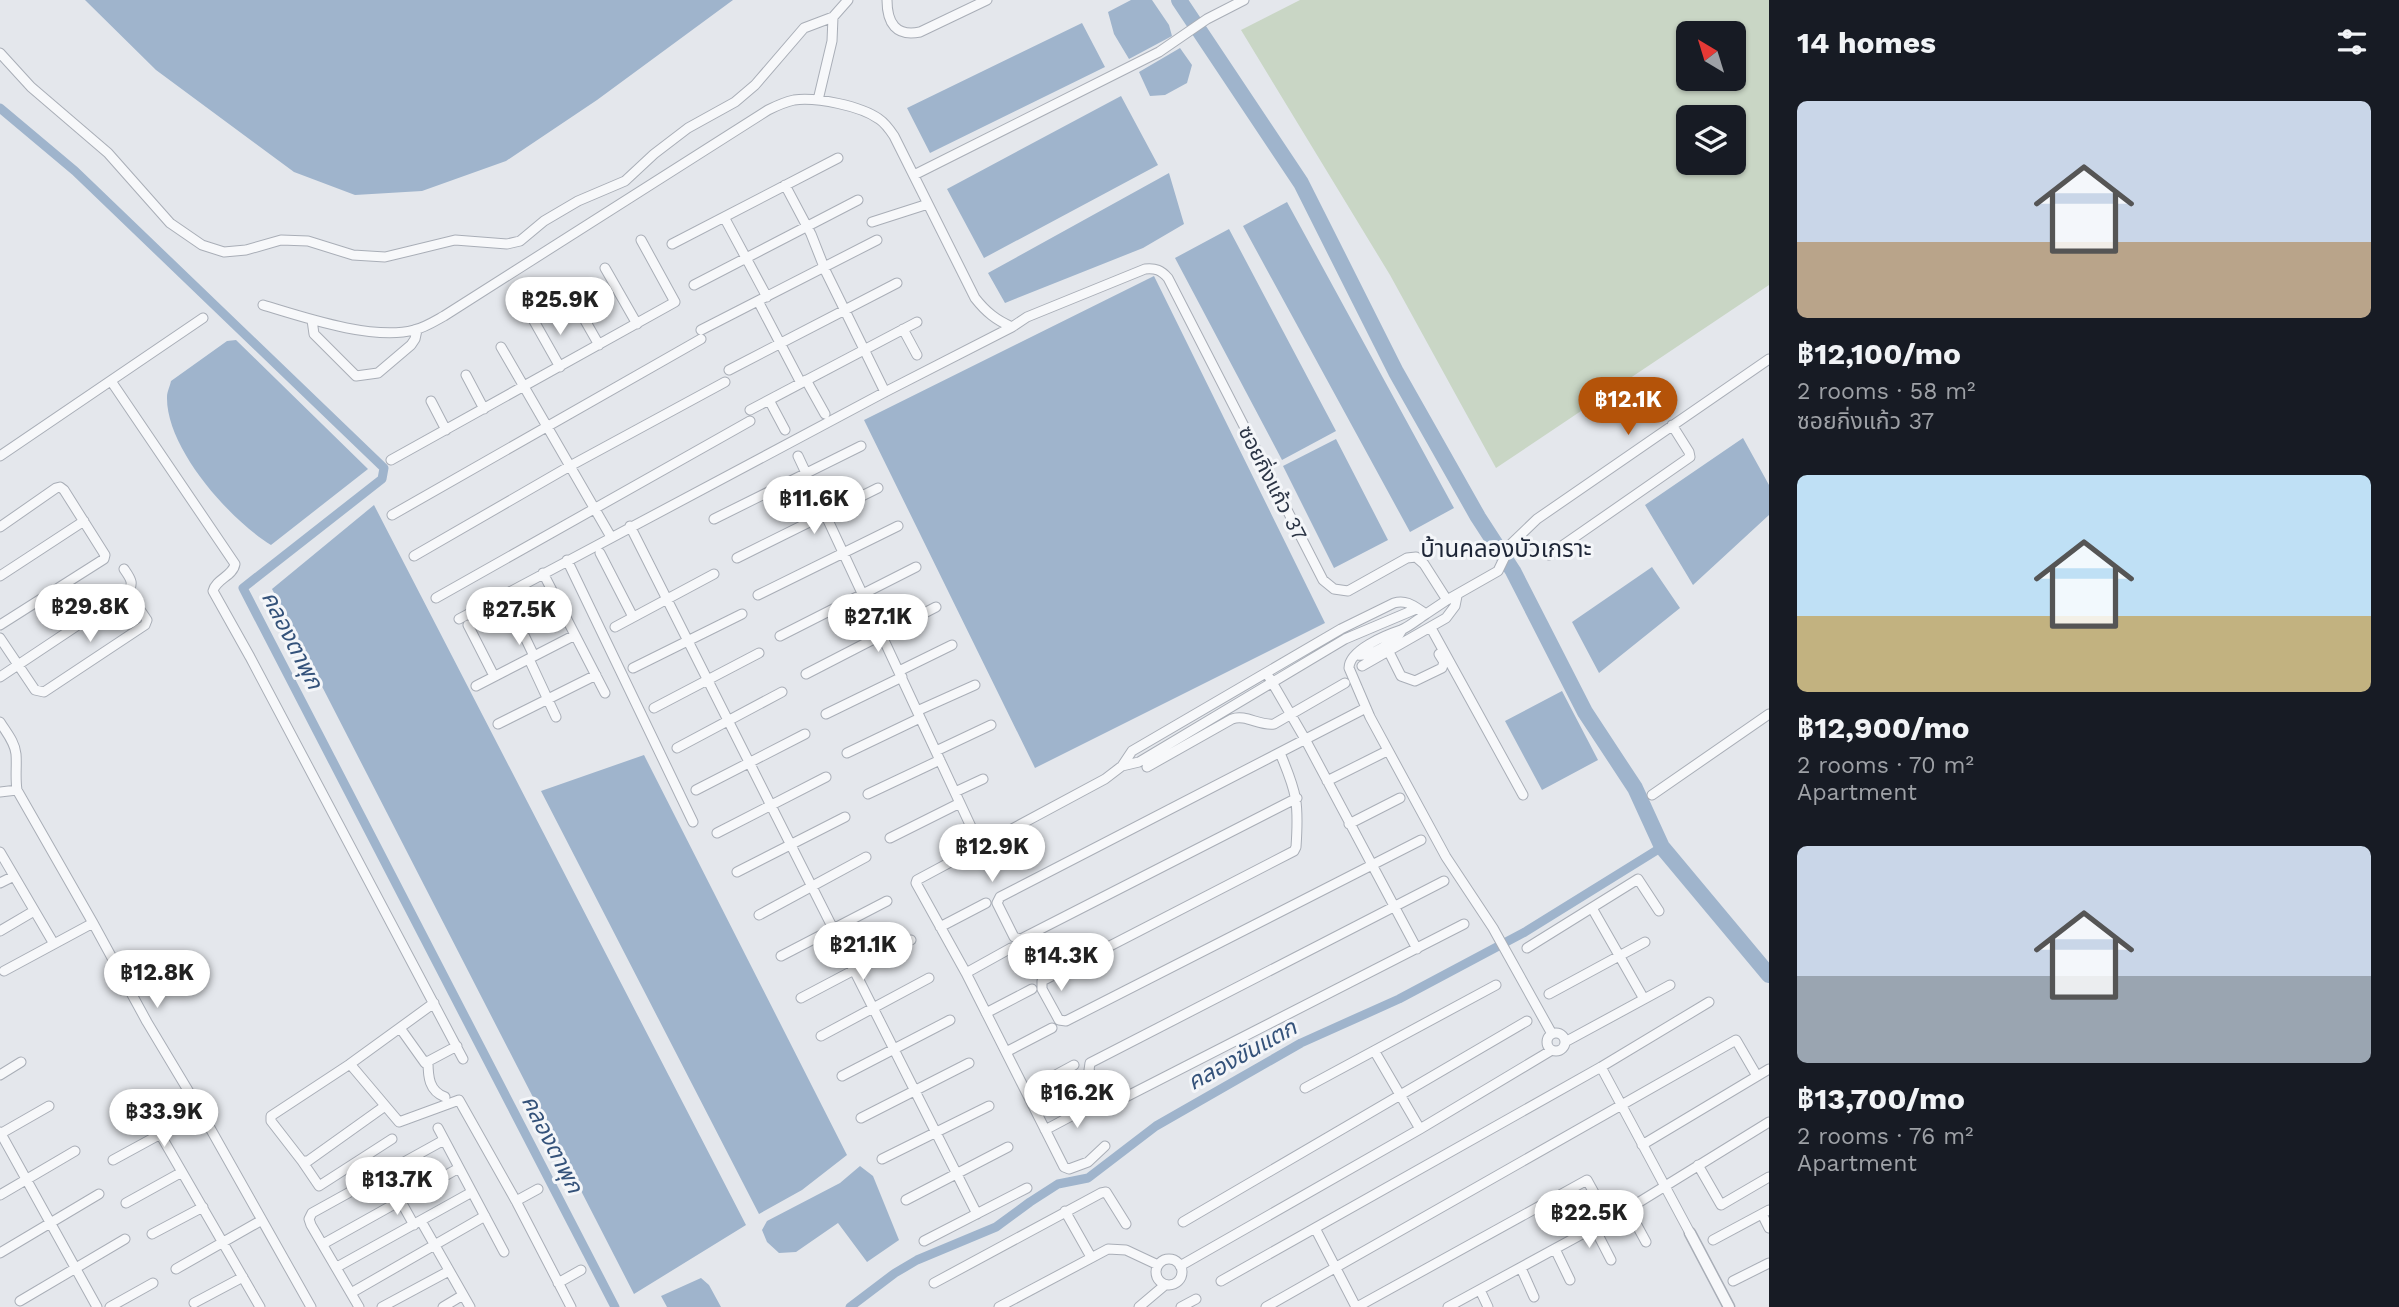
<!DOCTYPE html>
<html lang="en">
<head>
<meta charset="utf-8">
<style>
  :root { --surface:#171b24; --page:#20242c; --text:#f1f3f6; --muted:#9ea1a6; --accent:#b45309 }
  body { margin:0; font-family:"Work Sans","Noto Sans Thai",sans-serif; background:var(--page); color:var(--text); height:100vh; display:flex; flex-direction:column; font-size:26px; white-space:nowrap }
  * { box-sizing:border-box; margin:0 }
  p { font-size:23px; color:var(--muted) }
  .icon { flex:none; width:38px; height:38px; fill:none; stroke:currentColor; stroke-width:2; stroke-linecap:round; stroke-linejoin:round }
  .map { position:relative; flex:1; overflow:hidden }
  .drawer { display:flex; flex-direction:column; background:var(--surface); width:630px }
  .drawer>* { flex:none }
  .needle { width:46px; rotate:322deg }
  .buttons { position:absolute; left:1676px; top:21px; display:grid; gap:14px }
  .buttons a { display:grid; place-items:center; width:70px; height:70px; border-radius:10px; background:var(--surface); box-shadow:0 2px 5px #0004; font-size:35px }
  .price { position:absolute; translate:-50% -60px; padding:0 16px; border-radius:24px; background:#fff; color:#222; font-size:23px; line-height:46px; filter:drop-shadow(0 2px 4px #0008) }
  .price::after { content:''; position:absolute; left:50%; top:42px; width:21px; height:16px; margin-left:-10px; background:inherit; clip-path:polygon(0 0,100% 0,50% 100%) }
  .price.selected { background:var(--accent); color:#fff }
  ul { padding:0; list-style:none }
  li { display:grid; align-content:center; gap:14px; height:371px; padding:0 28px }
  li span { display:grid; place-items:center; height:217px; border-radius:10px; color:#555 }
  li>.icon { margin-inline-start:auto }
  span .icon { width:126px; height:126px; fill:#fffc; stroke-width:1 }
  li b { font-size:30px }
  h2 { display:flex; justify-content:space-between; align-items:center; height:84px; padding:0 28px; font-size:30px }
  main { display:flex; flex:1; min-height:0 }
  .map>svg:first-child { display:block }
</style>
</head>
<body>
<main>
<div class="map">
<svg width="1769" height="1307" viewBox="0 0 1769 1307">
  <rect width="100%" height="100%" fill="#e4e7ec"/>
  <path fill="#c9d6c5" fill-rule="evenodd" d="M1300,0H1769V285L1496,468L1390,275L1241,30ZM1689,33H1734V79H1689ZM1689,117H1734V163H1689Z"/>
  <path fill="#9fb4cc" d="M85,0H733L597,100L506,161L422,191L355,195L294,172L156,70Z
    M1131,0H1152L1169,25L1172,36L1129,59L1114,34L1108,12Z
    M1082,23L1105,67L930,153L907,108Z
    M1180,48L1192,65L1187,83L1165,95L1150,96L1139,72Z
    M1121,96L1158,165L984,258L947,189Z
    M1169,173L1184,224L1143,248L1005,303L988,273Z
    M1287,202L1454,508L1410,532L1243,226Z
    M1229,229L1336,431L1282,460L1175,258Z
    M1154,276L1325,623L1035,768L864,420Z
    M236,340L368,469L271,545C230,520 166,448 167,397C167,392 170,386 171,381L227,341Z
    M1743,438L1769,485V515L1693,585L1645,505Z
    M1336,439L1388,540L1334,568L1283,466Z
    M374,505L746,1225L634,1294L272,589Z
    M1652,567L1680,608L1599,673L1572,622Z
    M1562,691L1598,760L1542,790L1505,721Z
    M644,755L847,1155L802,1190L759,1214L541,791Z
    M860,1166L873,1176L899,1240L867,1262L838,1223L796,1252L779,1253L767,1242L762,1230L767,1221L840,1183Z
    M701,1278L709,1285L721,1307H667L661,1296Z"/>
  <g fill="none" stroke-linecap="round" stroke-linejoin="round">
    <path stroke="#9fb4cc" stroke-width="9" d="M0,108L75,171L384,468L382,479L243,588L615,1307
      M850,1307L895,1273L917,1260L996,1227L1030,1202L1058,1184L1088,1178L1156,1126L1301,1043L1399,999L1525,932L1662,847"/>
    <path stroke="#9fb4cc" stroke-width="16" d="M1179,0L1301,183L1396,372L1478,517L1513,571L1585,712L1635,788L1662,847L1769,975"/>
    <defs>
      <path id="minor" d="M887,0C887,23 896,37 920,32L987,0
        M0,53L31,87L108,153L170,223L202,245L224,252L246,250L281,240L308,241L353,255L385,257L455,240L507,244L520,241L544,221L578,201L625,181L654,154L688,128L735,102L755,85L804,28L833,17L848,0
        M818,100L832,41L833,17
        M914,175L1159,52L1207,19L1244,0
        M785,185L811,234L826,272L885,392
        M724,217L767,297
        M872,222L928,204
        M672,244L838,158
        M605,268L637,324
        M694,285L858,200
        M570,294L599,345
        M758,301L801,383
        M263,305C303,317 373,341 414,330C424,328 435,321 444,316L768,110C776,106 785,102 794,100C817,97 861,106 879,119C885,123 890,130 894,136L975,298C986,312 996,320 1012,327L1027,317L1145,269C1156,268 1161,270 1168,278L1323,580L1334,589L1348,591L1407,558L1416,557L1424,564L1447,600L1498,571L1511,544L1537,519L1769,359
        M312,320L314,334L356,376L378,373L411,345L415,339L417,330
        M534,321L560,367
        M903,329L917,355
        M701,330L877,240
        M501,347L611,537
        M729,370L897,283
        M466,375L484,409
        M806,380L825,414
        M111,381L235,564C233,576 216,579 213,591L250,657L463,1059
        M769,400L785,430
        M431,401L446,430
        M750,410L917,322
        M0,456L203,318
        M798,456L980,846
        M391,460L675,302L641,240
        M392,515L701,339
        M714,519L861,446
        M630,526L977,1214
        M0,527L56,488L60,487L64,490L105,555L104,559L0,625
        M600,553L633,617
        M1549,555L1690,457L1689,452L1672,425
        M414,556L570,466L725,382
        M737,558L878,488
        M567,560L693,822
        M124,569C131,579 135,584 126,594
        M543,573L605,693
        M0,576L84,521
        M758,595L898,526
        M436,598L750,421
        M508,602L534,656
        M1426,614C1418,619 1409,627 1401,630C1386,635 1349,650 1349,668L1370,717L1446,857L1493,928L1552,1034
        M459,619L885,392L1012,327
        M468,625L494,676
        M615,627L714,574
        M1431,628L1523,795
        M780,636L916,567
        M0,638L35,690L44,692L145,625L147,620L130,595H123L0,677
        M1389,652L1401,676L1415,681L1442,668L1444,662L1439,654
        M1358,655C1370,657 1397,641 1402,630
        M529,659L556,717
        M1362,666L1446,618L1455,606L1457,596
        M633,668L742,614
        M899,671L952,645
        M806,674L936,607
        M1269,677L1305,739L1417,949
        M476,686L575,635
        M654,708L759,653
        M917,711L975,685
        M826,714L902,677
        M0,722C6,732 15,742 16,754C17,766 15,777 17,790L93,923L147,1022L201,1112L311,1307
        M498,724L596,675
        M677,748L782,692
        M936,751L991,725
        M847,753L920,718
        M1280,753C1297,793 1299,803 1296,847L1294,851L1042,981V989L1059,1020L1066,1021L1421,840
        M1122,766L1139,762L1345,639L1416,609
        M1147,767L1232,719C1246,714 1259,726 1274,724L1345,683
        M1327,781L1383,753
        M696,790L805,734
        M0,792L17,790
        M955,792L983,779
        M868,794L940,760
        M1652,795L1769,714
        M1297,798L1021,939L1014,937L997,903L1000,897L1362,710
        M1349,824L1400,798
        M717,833L826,777
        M890,838L960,803
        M0,852L54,944
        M737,872L845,817
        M1444,881L1090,1063L1089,1070L1106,1103L1112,1104L1464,924
        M0,883L14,876
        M1592,908L1644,999
        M759,915L866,857
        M940,927L986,903
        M0,931L34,911
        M1527,948L1638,879L1659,911
        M781,956L887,901
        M4,971L93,923
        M966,973L1011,948
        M1549,994L1645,942
        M801,998L911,940
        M434,1003L350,1064L399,1122L459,1100L516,1201L571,1307
        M986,1013L1032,989
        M400,1028L425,1063L457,1046
        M1547 1042a9 9 0 1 1 18 0a9 9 0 1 1-18 0Z
        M821,1036L929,978
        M1565,1042L1670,985
        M1006,1052L1052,1028
        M1375,1052L1420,1129
        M428,1061C428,1077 429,1091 445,1097
        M350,1064L271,1116V1121L302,1161H308L385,1106
        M1601,1067L1690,1233
        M0,1075L21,1062
        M842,1076L950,1020
        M1305,1088L1496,985
        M1026,1091L1074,1065
        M861,1118L969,1063
        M438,1128L504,1252
        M1045,1130L1094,1104
        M0,1132L97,1307
        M0,1134L49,1106
        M160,1134L260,1307
        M1642,1145L1769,1069
        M1105,1146L1088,1162L1069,1169L1064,1167L966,973L916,883L917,880L1105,779L1122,766L1132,751L1341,629L1394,603C1407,599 1415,607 1426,614L1447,600
        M882,1159L989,1106
        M113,1160L201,1112
        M302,1161L319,1186L392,1139
        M1698,1165L1721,1205L1769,1177
        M385,1173L414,1225
        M0,1195L75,1151
        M906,1200L1008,1147
        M516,1201L538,1189
        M126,1203L182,1172
        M1628,1209L1646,1242
        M1065,1211L1091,1257
        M1762,1214L1769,1228
        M421,1221L470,1307
        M1183,1222L1527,1021
        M1594,1227L1611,1260
        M1315,1228L1356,1307
        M152,1234L203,1207
        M1713,1240L1769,1210
        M924,1241L1027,1188
        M323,1244L459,1168
        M1555,1249L1570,1280
        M0,1253L99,1194
        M1156 1272a13 13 0 1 1 26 0a13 13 0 1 1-26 0Z
        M1180,1266L1420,1129L1552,1050
        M337,1267L472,1192
        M1521,1268L1534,1297
        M176,1269L262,1220
        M1221,1281L1601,1067L1709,1002
        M1733,1281L1769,1263
        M558,1283L581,1270
        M934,1283L1101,1193L1106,1192L1126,1224
        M1480,1290L1488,1307
        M351,1293L485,1216
        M20,1301L125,1239
        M194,1303L243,1277
        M110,1307L153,1283
        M359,1307L311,1225L309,1219L312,1213L444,1140
        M382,1307L449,1271
        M443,1307L463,1295
        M999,1307L1108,1249L1126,1250L1158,1265
        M1139,1307L1165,1285
        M1181,1307L1196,1299
        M1266,1307L1736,1040L1757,1076
        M1357,1307L1587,1180L1609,1220
        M1448,1307L1628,1209L1769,1122"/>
      <path id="tertiary" d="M1690,1233L1729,1307"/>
    </defs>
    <use href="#minor" stroke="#a9aeb7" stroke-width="11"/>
    <use href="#tertiary" stroke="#a9aeb7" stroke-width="13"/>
    <use href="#minor" stroke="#f7f8fa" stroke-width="9"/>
    <use href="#tertiary" stroke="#f7f8fa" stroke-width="10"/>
  </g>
  <g text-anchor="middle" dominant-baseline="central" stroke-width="6" stroke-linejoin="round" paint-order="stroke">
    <g font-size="21" fill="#2b3445" stroke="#f4f6f9">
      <text transform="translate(1273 483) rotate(63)">ซอยกิ่งแก้ว 37</text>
    </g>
    <g font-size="23" font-style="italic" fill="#34527a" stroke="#f4f6f9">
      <text transform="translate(292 640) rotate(63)">คลองตาพุก</text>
      <text transform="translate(1242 1055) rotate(-29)">คลองขันแตก</text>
      <text transform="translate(552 1144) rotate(63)">คลองตาพุก</text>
    </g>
    <g font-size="24" fill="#1d2536" stroke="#f4f6f9">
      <text x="1506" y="549">บ้านคลองบัวเกราะ</text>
    </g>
  </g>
</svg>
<div class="buttons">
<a><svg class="needle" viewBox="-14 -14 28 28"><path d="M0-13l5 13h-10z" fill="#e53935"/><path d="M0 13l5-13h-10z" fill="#9ea1a6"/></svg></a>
<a><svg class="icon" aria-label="layers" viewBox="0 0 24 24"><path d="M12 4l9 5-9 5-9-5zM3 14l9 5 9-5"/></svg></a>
</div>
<b class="price" style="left:560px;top:337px">฿25.9K</b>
<b class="price selected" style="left:1628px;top:437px">฿12.1K</b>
<b class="price" style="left:814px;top:536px">฿11.6K</b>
<b class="price" style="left:90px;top:644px">฿29.8K</b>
<b class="price" style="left:519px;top:647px">฿27.5K</b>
<b class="price" style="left:878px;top:654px">฿27.1K</b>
<b class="price" style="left:992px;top:884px">฿12.9K</b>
<b class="price" style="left:863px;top:982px">฿21.1K</b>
<b class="price" style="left:1061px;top:993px">฿14.3K</b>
<b class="price" style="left:157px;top:1010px">฿12.8K</b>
<b class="price" style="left:1077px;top:1130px">฿16.2K</b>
<b class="price" style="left:164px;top:1149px">฿33.9K</b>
<b class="price" style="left:397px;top:1217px">฿13.7K</b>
<b class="price" style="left:1589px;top:1250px">฿22.5K</b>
</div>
<section class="drawer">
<h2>14 homes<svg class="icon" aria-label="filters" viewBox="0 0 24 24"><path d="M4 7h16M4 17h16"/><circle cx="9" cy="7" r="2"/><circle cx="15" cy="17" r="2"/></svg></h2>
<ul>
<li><span style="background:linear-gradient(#c9d6e8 65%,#b9a48a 0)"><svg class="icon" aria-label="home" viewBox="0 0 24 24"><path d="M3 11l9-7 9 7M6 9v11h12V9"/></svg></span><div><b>฿12,100/mo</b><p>2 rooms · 58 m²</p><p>ซอยกิ่งแก้ว 37</p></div></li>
<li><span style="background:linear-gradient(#bfe0f5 65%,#c2b280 0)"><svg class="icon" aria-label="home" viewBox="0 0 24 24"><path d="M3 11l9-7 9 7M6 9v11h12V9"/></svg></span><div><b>฿12,900/mo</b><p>2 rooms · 70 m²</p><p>Apartment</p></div></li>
<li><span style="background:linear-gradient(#c9d6e8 60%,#9aa5b1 0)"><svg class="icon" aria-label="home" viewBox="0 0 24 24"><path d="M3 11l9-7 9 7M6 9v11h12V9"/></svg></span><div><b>฿13,700/mo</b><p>2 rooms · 76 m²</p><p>Apartment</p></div></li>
</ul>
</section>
</main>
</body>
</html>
